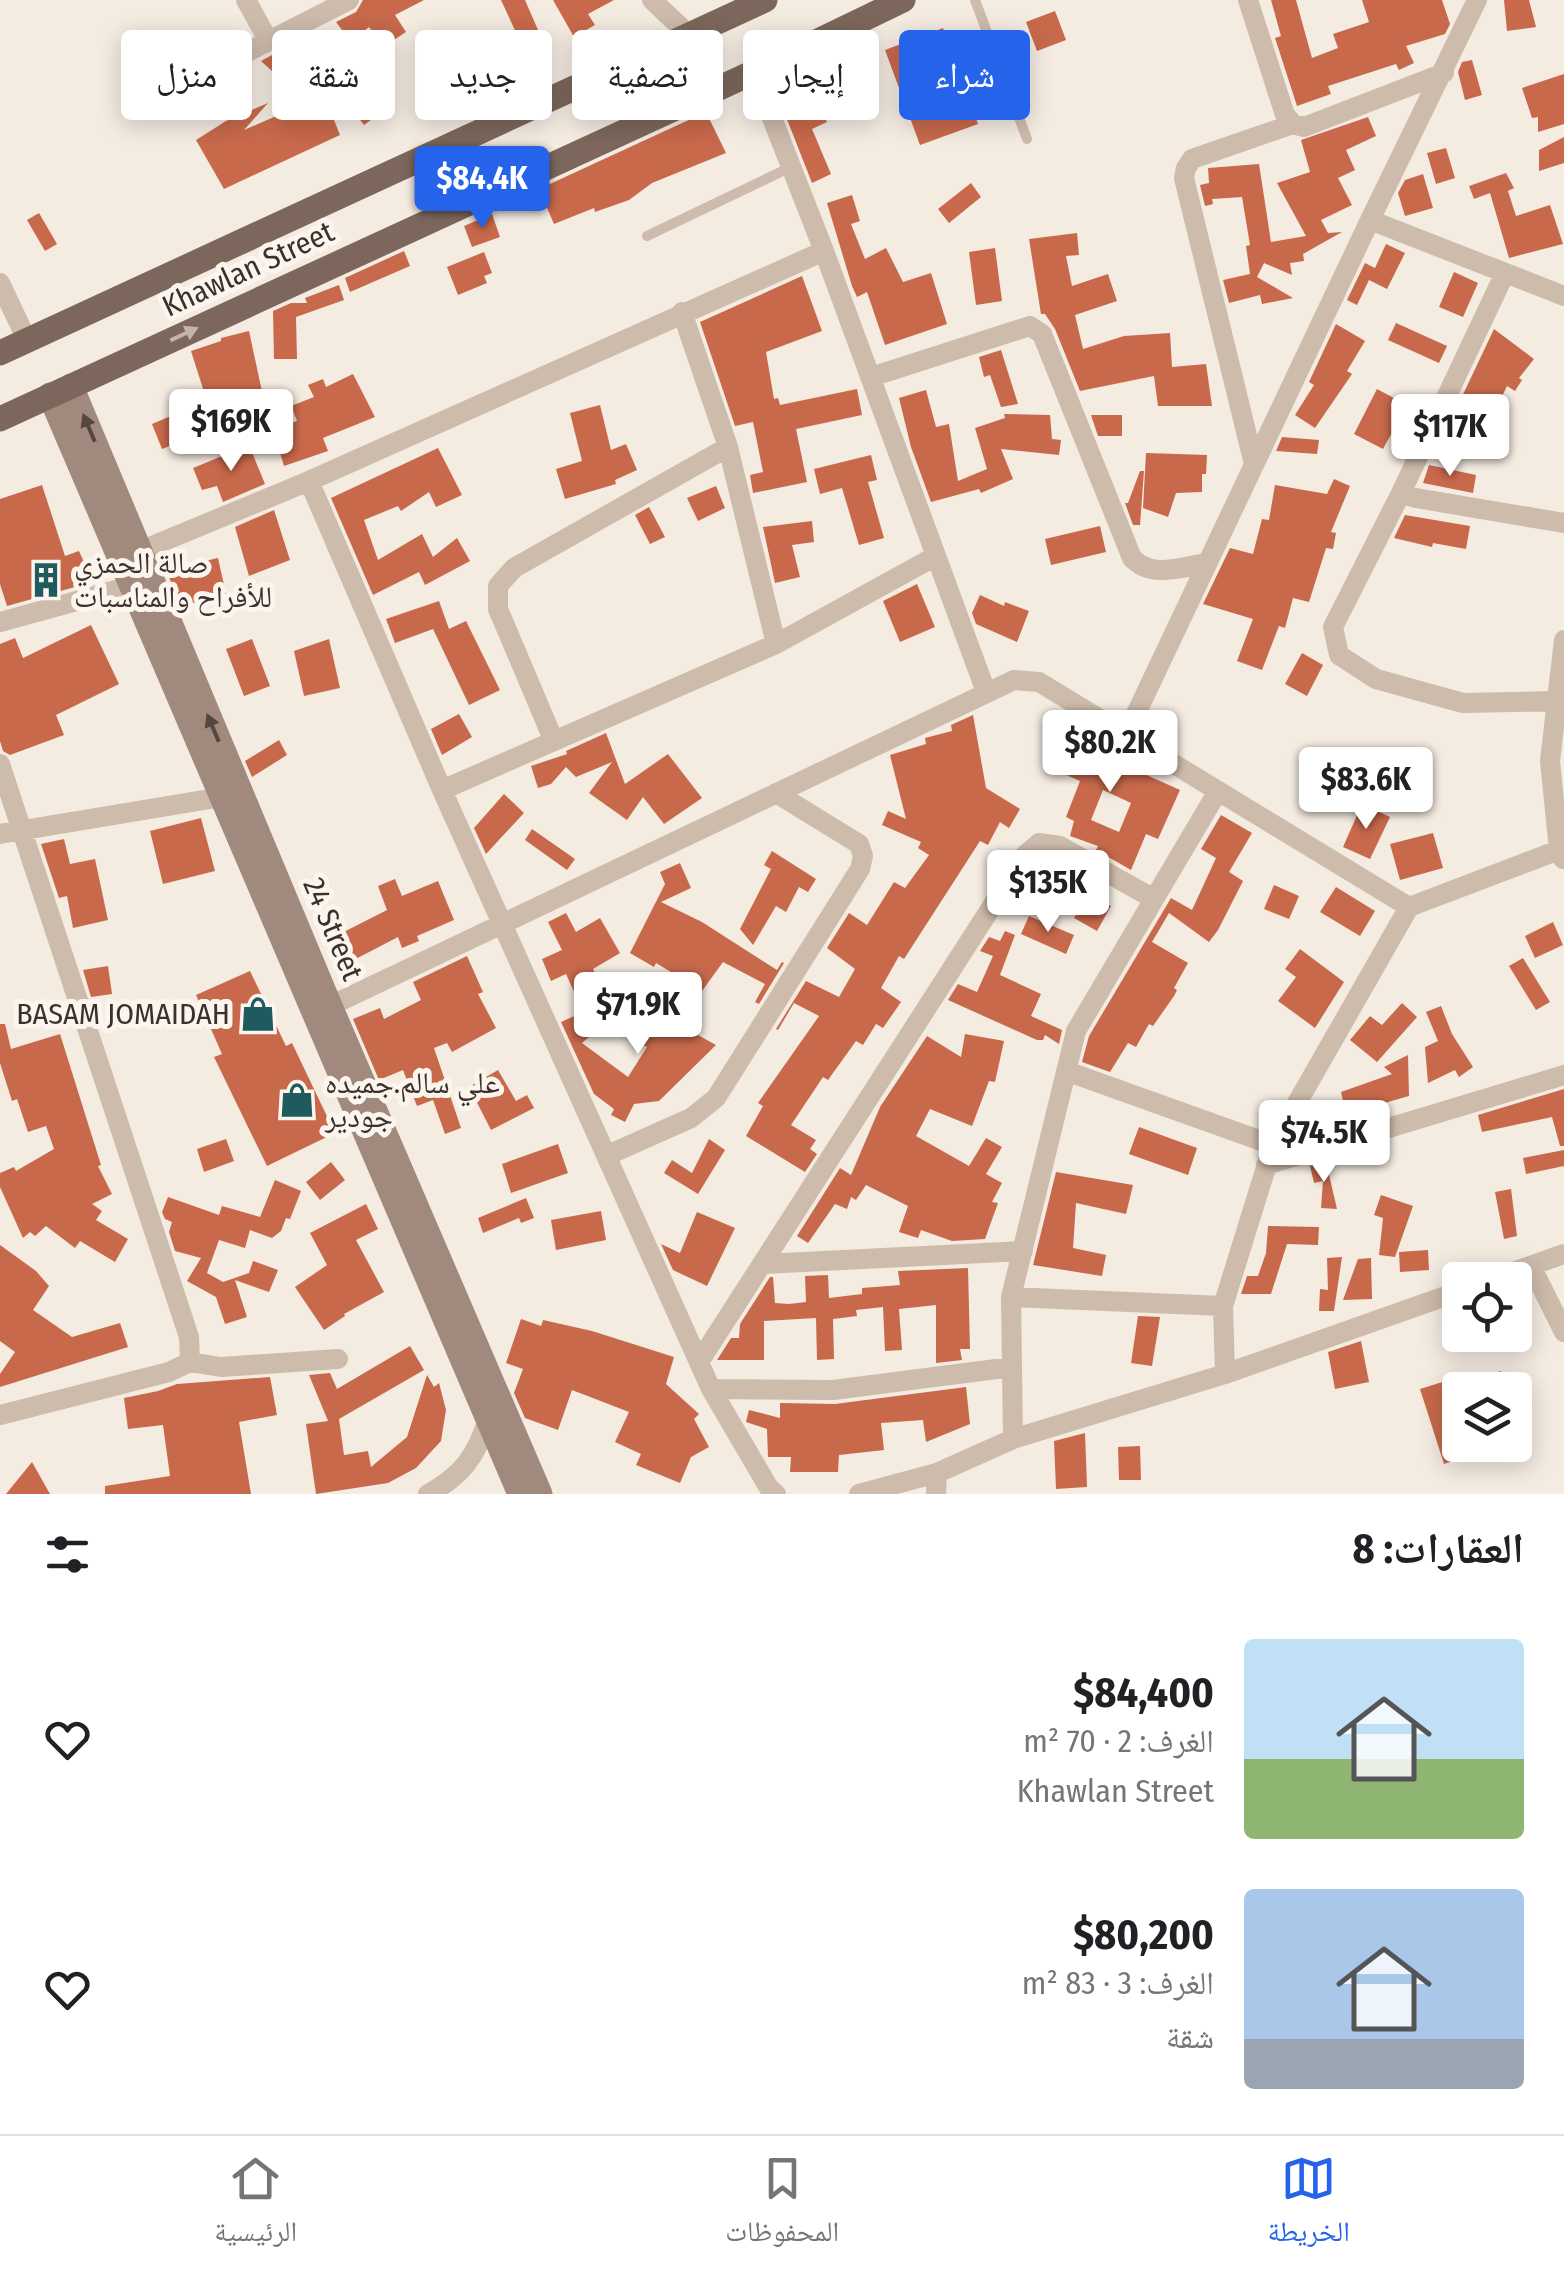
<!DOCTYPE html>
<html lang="ar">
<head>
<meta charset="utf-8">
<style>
  :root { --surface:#fff; --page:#f6f6f6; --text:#202124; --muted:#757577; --line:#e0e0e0; --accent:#2563eb }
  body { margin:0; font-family:"Fira Sans Condensed","Noto Naskh Arabic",sans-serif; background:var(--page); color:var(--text); direction:rtl; height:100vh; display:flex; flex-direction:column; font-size:38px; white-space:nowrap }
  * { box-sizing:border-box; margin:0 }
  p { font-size:32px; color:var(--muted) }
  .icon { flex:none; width:55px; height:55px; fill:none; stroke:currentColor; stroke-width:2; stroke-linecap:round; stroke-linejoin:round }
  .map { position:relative; height:1494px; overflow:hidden; direction:ltr }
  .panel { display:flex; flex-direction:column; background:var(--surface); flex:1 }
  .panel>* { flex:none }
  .top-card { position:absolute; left:30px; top:30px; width:1000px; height:90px; direction:rtl; display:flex; gap:20px }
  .buttons { position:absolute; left:1442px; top:1262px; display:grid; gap:20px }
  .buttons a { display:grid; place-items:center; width:90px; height:90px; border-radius:10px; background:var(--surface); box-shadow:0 5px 25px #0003; font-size:50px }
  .price { position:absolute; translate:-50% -85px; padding:0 22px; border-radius:10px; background:#fff; color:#222; font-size:32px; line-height:65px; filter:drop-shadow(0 2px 5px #0008) }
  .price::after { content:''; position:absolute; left:50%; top:60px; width:30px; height:22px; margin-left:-15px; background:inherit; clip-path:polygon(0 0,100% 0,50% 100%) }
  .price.current { background:var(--accent); color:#fff }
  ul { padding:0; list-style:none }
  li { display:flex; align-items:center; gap:30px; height:250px; padding:0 40px }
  li span { display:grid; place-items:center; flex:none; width:280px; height:200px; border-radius:10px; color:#555 }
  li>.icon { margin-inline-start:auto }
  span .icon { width:120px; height:120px; fill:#fffc; stroke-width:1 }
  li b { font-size:42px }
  h2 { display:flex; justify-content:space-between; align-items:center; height:120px; padding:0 40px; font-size:42px }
  .tag { padding:0 35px; border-radius:10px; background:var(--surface); box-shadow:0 5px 25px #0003; font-size:35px; line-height:90px }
  .tag.current { background:var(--accent); color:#fff }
  .menu { display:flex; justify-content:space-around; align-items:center; height:140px; border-top:2px solid var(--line); background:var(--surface); font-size:28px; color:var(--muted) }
  .menu a { display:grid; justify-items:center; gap:5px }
  .menu .current { color:var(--accent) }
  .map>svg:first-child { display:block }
</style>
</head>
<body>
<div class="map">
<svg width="1564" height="1494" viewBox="0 0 1564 1494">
  <rect width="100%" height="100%" fill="#f4ebe1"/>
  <path fill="#c8694b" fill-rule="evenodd" d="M363,0H424L395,15L406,32L383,47L369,27L351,42L336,22L356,12Z
    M501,0H525L538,30L519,39Z
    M553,0H614L588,14L595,25L574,37Z
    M1271,0H1296L1312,58L1338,48L1333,34L1369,22L1362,0H1442L1450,24L1445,34L1406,46L1414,63L1399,70L1396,64L1328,86L1331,94L1297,106L1275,38L1281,36Z
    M1504,0H1529L1536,27L1507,31Z
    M1055,11L1066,40L1037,51L1026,22Z
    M943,28L978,124L920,145L885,50Z
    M312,34L383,111L364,125L310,54L286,84L261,61L283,49L286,51Z
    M1472,60L1482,95L1465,100L1458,72L1462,62Z
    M802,67L827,122L812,129L831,174L812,183L772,81Z
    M436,74L453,99L438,110L420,85Z
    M1564,74V124L1538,132V117L1532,118L1522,88Z
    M324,95L340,135L224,189L196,140L226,121L268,103L244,130Z
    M706,112L726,153L652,183L629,200L595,212L594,208L554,224L539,189Z
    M1368,117L1376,136L1346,150L1355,170L1338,178L1352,205L1321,220L1328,233L1342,232L1303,254L1304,261L1290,263L1292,275L1264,263L1257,277L1293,298L1262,304L1260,295L1229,303L1223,280L1250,274L1246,246L1250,245L1242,197L1212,199L1213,204L1205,206L1200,185L1209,183L1208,168L1259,164L1271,242L1306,236L1277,183L1310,172L1301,140Z
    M1564,137V163L1539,171V150Z
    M1446,148L1455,178L1436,184L1427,153Z
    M1506,173L1514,188L1508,191L1516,216L1550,205L1563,244L1509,258L1490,193L1474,199L1469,186Z
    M1423,174L1433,208L1405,216L1398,193L1405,180Z
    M971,183L981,197L949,223L938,209Z
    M852,195L860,221L851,224L865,259L886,248L903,282L931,273L947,324L885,345L867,292L857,297L852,286L827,203Z
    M39,213L57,244L45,251L27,220Z
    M492,214L500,237L472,247L464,226Z
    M1077,233L1079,255L1066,256L1072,286L1108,274L1117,301L1075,315L1083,349L1124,336L1170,333L1172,367L1206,364L1212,406H1158L1154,376L1080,391L1055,329L1045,314H1041L1029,239Z
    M1386,244L1405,253L1387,289L1369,280L1357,305L1347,300L1365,263L1375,268Z
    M995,248L1002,301L976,305L969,252Z
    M404,251L410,266L350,292L345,278Z
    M484,252L492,273L484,276L487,283L458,295L447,267Z
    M1454,272L1478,283L1463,317L1439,307Z
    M802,276L822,331L766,352L774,399L778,398L780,405L857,389L862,415L796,429L807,482L753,493L750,475L763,472L753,422L735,426L700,322Z
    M339,285L344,300L296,317L297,359H274L273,311L291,303H307L305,298Z
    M1396,323L1447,346L1439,363L1388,340Z
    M1336,324L1365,341L1347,371L1352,374L1315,428L1295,415L1314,385L1309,382Z
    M1494,329L1534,359L1519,378L1522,380L1515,391L1507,386L1492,418L1500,420L1484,459L1441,441Z
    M249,331L264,401L219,418L179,438L180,442L162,449L152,424L178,413L176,409L205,395L191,351L221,341V338Z
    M1001,350L1018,404L1001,407L990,375L984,377L979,357Z
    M353,374L375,417L323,438L328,451L284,466L273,429L297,421L291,406L314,397L308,385L323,379L326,387Z
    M1377,389L1407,405L1383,449L1354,434Z
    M926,390L936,427L949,424L958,481L987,469L975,428L1005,418L1004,414L1050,415L1052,439L1061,440L1059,455L1001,449L1013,479L981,493L979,489L931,502L911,447L899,398Z
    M600,405L611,450L626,444L637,470L615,480L616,484L565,499L556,469L582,461L570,413Z
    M1091,415H1122V436H1098Z
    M1282,437L1319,440L1317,454L1276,451Z
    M249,445L265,484L223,502L217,486L202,490L193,468Z
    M438,448L462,495L436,507L429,492L401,511L398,506L364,520L378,560L422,534L433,557L457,538L470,561L425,585L419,572L373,595L331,498Z
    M1146,453L1207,455L1206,474H1202V492L1176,493L1168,517L1143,508Z
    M871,455L877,480L868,482L884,538L859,545L842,488L820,494L814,469Z
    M1429,465L1476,475L1473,493L1423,483Z
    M1140,471H1144L1140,525H1133L1125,503H1128Z
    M1334,479L1350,486L1331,532L1336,533L1333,549L1326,548L1309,602L1293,598L1285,628L1279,626L1262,670L1237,661L1253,619L1203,604L1230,548L1253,554L1262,519L1269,520L1275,485L1327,494Z
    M42,485L65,556L79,551L93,582L7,606L0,584V499Z
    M716,486L725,508L698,521L687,498Z
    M649,507L665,537L650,544L635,515Z
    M274,510L290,560L249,576L235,527Z
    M1405,515L1470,526L1466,549L1433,543L1432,547L1394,538Z
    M812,521L814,542L792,545L800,577L775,583L763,527Z
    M1100,526L1106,552L1051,565L1045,539Z
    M218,558L226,594L181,606L166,570Z
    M917,584L935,627L900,642L883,601Z
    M980,595L1004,606L1005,602L1029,611L1017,642L976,624L972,613Z
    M439,601L449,629L466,621L500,690L469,705L433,629L395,643L386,619Z
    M91,625L119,684L56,715L64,735L10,755L3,751L0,741V644L15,638L23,658Z
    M252,639L270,686L244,696L226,649Z
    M329,639L340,688L304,696L294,651Z
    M1302,653L1323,665L1307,696L1285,684Z
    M459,714L472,737L442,755L431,729Z
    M973,715L986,788L1020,809L1009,828L1000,822L988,845L980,841L904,959L899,956L881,988L901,1002L883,1028L876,1024L863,1045L856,1041L828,1080L823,1077L791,1125L816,1140L810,1149L817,1154L805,1172L746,1136L763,1106L758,1103L819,1016L794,1003L778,1030L776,1029L806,981L839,997L855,969L827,948L849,913L867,925L894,882L905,888L929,855L918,848L921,842L882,825L888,811L906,819L890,755L926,744L925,738L952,731L951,725Z
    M1063,722L1120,747L1127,752L1122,764L1180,790L1158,839L1146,834L1131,870L1096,850L1098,846L1070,836L1074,821L1066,817L1080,781L1044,765ZM1103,790L1131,803L1119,832L1091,820Z
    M606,733L625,784L668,754L702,798L664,824L643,797L627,820L589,793L612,762L576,777L566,767L551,784L538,788L531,766L567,754L566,751Z
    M279,740L287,755L252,777L245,761Z
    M504,794L524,813L486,854L474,828Z
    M1362,804L1390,817L1370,859L1343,847Z
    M1221,815L1252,833L1229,872L1243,881L1218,930L1209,942L1169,913L1152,942L1188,963L1174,988L1177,990L1174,996L1153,1026L1149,1024L1136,1047L1128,1043L1110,1072L1082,1062L1089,1036L1171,898L1192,910L1216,858L1201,849Z
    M201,818L215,871L163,884L150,831Z
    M532,829L575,859L567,870L525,840Z
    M1433,833L1443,868L1400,880L1390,844Z
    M64,839L70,864L95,859L108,920L73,928L67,896L59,898L41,844Z
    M772,851L816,879L808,892L799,887L786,912L776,906L753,945L740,929L771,869L764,865Z
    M680,863L691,888L661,902L702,922L777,970L782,962L784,963L759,1004L755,1002L765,984L723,962L702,991L656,963L654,967L630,953L665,884L660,872Z
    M395,879L402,896L438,881L454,920L417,936L419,941L402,948L398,937L346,964L332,938L387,910L378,886Z
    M1274,885L1299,896L1289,919L1264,909Z
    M1336,887L1375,911L1360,936L1320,912Z
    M1088,893L1111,906L1097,931L1074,918Z
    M566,913L576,932L600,918L620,953L593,969L605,995L581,1007L566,974L551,981L542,959L562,950L548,922Z
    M1029,916L1074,935L1066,954L1021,934Z
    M1553,922L1563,945L1535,958L1525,936Z
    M1005,931L1015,935L1000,975L1041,994L1031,1016L1062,1030L1059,1044L1045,1035L1043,1040H1037L948,1000L958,984L977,992L993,956L980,951L989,937L1000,941Z
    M1300,949L1344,982L1315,1028L1278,1001L1296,977L1285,969Z
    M467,956L483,992L478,994L496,1028L452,1052L447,1043L434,1048L461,1128L445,1134L433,1100L417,1106L403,1070L379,1080L353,1019L380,1008L384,1019L421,1000L413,982Z
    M1523,958L1550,1002L1536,1010L1509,966Z
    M108,966L112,994L91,997L83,970Z
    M250,971L286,1046L292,1043L335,1133L267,1166L214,1057L222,1054L196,995Z
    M642,1000L667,1018L670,1014L682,1020L680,1025L716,1045L659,1101L634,1104L625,1122L611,1115L614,1109L594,1094L561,1022L592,1008L605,1023L582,1043L628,1077L647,1047L618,1032L628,1013L632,1015Z
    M1402,1003L1417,1017L1377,1062L1350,1040L1370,1016L1382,1025Z
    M1441,1006L1452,1034L1473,1067L1459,1077L1455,1070L1428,1083L1425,1047L1438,1041L1426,1012Z
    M0,1024H5L11,1049L60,1034L101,1165L98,1166L112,1194L92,1204L102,1211L96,1220L128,1239L115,1262L80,1241L75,1248L46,1226L35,1236L30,1232L23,1238L0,1187V1173L14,1167L16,1171L54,1149L46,1126L28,1132L17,1099L12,1101L0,1063Z
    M965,1034L1004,1041L995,1082L989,1081L972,1126L930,1109L916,1136L969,1166L986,1138L1002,1147L986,1174L1002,1183L992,1202L998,1203L985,1239L952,1241L921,1230L918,1238L899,1232L908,1206L866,1185L856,1200L851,1197L847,1209L835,1204L808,1243L797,1236L840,1168L851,1175L880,1107L927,1036L961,1057Z
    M1408,1055L1409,1096L1346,1114L1341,1092L1392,1074L1384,1067Z
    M498,1070L516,1101L527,1095L534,1108L491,1130L469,1087Z
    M1564,1089V1146H1560L1552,1117L1482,1132L1478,1115Z
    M1139,1127L1197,1148L1188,1175L1129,1154Z
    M226,1139L234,1161L204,1172L197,1149Z
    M709,1139L725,1150L698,1194L664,1173L672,1160L692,1173Z
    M558,1144L568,1173L511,1193L502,1164Z
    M1564,1150V1166L1526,1174L1523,1158Z
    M1326,1161L1330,1179L1337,1209L1321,1208L1323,1181L1314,1183L1310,1166Z
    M331,1162L345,1180L320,1200L306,1182Z
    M1056,1172L1133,1185L1126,1214L1076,1203L1073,1248L1106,1255L1102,1276L1033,1265Z
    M275,1180L301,1191L290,1219L286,1218L281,1231L272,1238L250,1230L245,1248L219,1240L207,1273L223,1282L249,1273L253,1261L278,1270L269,1292L235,1280L247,1317L225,1324L216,1297L187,1281L201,1258L175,1251L169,1232L172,1222L165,1219L162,1212L168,1197L219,1215L222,1206L260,1217Z
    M1511,1189L1517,1236L1504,1239L1495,1192Z
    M1381,1195L1413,1206L1395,1257L1379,1255L1383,1218L1374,1215Z
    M526,1198L534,1218L521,1223L519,1218L483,1233L478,1218Z
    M366,1204L378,1229L356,1240L384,1292L344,1314L345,1316L324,1330L295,1287L327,1265L310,1233Z
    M601,1211L606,1240L556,1250L551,1220Z
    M697,1212L735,1228L707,1286L673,1270L661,1244L680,1253Z
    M1268,1226L1319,1227L1318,1245L1287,1244L1271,1294H1241L1247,1276H1258L1266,1253Z
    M0,1245L36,1271L49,1286L33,1310L72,1337L120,1323L128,1347L0,1387V1374L15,1352L0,1341Z
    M1428,1250L1429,1270L1400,1272L1399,1252Z
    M1342,1257L1334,1311H1319L1320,1289L1328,1290L1327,1258Z
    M1371,1258L1372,1299L1343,1300L1358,1259Z
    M968,1268L970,1349H960L962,1360L936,1363V1305L899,1309L902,1350L885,1351L883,1307L856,1310L857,1316L833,1319L834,1359L817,1360L816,1318L764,1321V1360H717L731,1338H739L740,1324L770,1277H773L775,1303L789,1304L806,1302L805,1276L828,1275L829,1298L862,1294V1288L900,1285L898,1271Z
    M1138,1316L1160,1317L1152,1366L1131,1363Z
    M521,1319L541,1326L543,1320L592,1331L674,1357L666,1384L699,1414L694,1419L709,1447L691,1457L680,1483L636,1465L641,1454L615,1442L629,1412L572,1390L558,1430L525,1418L514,1393L523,1369L506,1363Z
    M1361,1341L1369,1382L1335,1389L1328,1352Z
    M410,1346L424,1370L339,1419L344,1455L368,1451L371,1467L407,1437L427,1375L434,1387L439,1383L446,1410L441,1441L416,1468L388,1483L316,1494L306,1424L328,1421L309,1375L330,1373L337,1389Z
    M1501,1371L1507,1390H1460V1445L1492,1447L1444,1464L1420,1389L1468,1374L1470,1381Z
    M270,1377L277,1415L239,1422L251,1494H105V1486L170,1476L163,1425L128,1429L124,1398L158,1391L177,1384Z
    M966,1387L970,1424L926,1442L923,1420L881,1423L884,1450L839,1455L838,1472H790L791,1457H768L767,1429L746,1422L749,1410L780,1418V1403L835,1404Z
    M1085,1433L1087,1487L1056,1489L1054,1441Z
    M1140,1446L1141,1480H1119L1118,1447Z
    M32,1462L50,1494H6Z"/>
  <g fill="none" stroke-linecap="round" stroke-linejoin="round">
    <path stroke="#cdbbac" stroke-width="10" d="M975,0L1027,139
      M647,236L791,167"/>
    <path stroke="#cdbbac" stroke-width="20" d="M246,0L268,40
      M652,0L689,35
      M1248,0L1285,115L1293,124
      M754,72L824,251L986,692
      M155,99L349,0
      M1370,220L1564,296
      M1504,275L1401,493L1333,627L1339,655L1376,679L1463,703L1557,701
      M0,283L27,340
      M682,312L728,447L776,644
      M871,377L1030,326L1042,334L1132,558C1152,579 1181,567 1207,563
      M1254,464L1184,178L1186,168L1192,159L1293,124L1304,127L1444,73
      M309,481L442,790L711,1389L769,1488L776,1494
      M1401,493L1416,498L1564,523
      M140,551L309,481L824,251
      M0,622L131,586
      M1126,735L1370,220L1477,0
      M553,739L498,609V586L514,568L728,447
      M0,764L189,1337L190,1362
      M442,790L776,644L936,556
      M0,834L234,795
      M1563,859L1559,850L1550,761L1564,640
      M330,1006L1014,680L1039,682L1409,907
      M1066,1071L1273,1145
      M608,1155L691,1118L716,1098L860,869L863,856L859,844L776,793
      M1266,1165L1564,1075
      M763,1264L1023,1251
      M1531,1266L1564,1332
      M1490,1280L1564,1254
      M1011,1297L1223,1306
      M699,1362L1025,855L1039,843L1060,846L1154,899
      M1225,1374L1460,1291
      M711,1389L833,1390L1012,1367
      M0,1415L169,1372L190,1362L221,1367L338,1359
      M1013,1439L1011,1297L1076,1031L1218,791
      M428,1494C462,1476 477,1455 488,1419
      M859,1494L937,1473L1013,1439L1225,1374L1223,1306L1273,1145L1409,907L1564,848
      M936,1494L937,1473"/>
    <path stroke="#a18a7d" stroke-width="25" d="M71,386L330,1006L540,1494
      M50,395L520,1494"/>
    <path stroke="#7d675c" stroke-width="25" d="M0,353L765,0
      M0,419L754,72L903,0"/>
  </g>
  <defs><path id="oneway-solid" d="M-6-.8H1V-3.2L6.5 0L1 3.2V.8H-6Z" transform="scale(2.5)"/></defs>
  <use fill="#c2b5ac" href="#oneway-solid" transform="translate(184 334) rotate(-25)"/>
  <g fill="#544640">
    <use href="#oneway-solid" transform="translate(89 428) rotate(-113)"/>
    <use href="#oneway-solid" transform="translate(213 728) rotate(-113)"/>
  </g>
  <defs>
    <symbol id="building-bare" viewBox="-9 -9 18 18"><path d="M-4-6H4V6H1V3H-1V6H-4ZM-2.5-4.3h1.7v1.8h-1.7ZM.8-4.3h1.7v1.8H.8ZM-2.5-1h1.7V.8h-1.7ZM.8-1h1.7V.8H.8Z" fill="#1f5a5e" stroke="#fbf5ee" stroke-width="2.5" paint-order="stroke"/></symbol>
    <symbol id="shop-bare" viewBox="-9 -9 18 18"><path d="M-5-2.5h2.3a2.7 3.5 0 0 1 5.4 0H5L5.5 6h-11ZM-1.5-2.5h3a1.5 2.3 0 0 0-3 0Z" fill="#1f5a5e" stroke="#fbf5ee" stroke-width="2.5" paint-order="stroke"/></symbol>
  </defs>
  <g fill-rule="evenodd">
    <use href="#building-bare" x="21" y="555" width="50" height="50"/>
    <use href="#shop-bare" x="233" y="989" width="50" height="50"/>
    <use href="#shop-bare" x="272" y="1075" width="50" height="50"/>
  </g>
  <g text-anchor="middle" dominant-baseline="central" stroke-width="10" stroke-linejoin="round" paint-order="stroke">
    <g font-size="30" fill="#3b302b" stroke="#fbf5ee">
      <text transform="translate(248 269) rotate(-25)">Khawlan Street</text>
      <text transform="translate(333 929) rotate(67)">24 Street</text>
    </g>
    <g font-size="30" fill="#3b302b" stroke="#fbf5ee" text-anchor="start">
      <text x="74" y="563">صالة الحمزي<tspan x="74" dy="34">للأفراح والمناسبات</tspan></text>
      <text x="230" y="1014" text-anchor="end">BASAM JOMAIDAH</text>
      <text x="325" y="1083">علي سالم.جميده<tspan x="325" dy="34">جودير</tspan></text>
    </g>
  </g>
</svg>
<div class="buttons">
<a><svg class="icon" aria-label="locate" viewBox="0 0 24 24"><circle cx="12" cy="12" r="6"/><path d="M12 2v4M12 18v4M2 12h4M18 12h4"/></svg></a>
<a><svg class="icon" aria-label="layers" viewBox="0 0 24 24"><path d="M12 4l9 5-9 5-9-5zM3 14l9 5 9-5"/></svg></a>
</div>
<b class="price current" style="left:482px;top:231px">$84.4K</b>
<b class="price" style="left:231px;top:474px">$169K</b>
<b class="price" style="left:1450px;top:479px">$117K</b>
<b class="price" style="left:1110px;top:795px">$80.2K</b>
<b class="price" style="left:1366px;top:832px">$83.6K</b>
<b class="price" style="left:1048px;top:935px">$135K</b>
<b class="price" style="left:638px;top:1057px">$71.9K</b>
<b class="price" style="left:1324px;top:1185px">$74.5K</b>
<div class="top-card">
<a class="tag current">شراء</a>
<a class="tag">إيجار</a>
<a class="tag">تصفية</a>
<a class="tag">جديد</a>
<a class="tag">شقة</a>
<a class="tag">منزل</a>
</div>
</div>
<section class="panel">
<h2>العقارات: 8<svg class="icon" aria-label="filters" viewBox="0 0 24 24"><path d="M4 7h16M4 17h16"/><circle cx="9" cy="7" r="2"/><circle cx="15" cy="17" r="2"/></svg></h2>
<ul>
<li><span style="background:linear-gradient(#bfe0f5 60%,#8fb573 0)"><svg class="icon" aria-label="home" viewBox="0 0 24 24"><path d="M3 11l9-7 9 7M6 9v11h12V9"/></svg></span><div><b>$84,400</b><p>الغرف: 2 · 70 m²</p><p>Khawlan Street</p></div><svg class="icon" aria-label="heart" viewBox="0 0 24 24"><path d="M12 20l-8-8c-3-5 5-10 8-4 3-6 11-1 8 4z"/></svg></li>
<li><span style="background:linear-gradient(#a9c7e8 75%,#9aa5b1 0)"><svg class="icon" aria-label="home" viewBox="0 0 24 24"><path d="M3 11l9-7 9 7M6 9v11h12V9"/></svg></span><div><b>$80,200</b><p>الغرف: 3 · 83 m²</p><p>شقة</p></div><svg class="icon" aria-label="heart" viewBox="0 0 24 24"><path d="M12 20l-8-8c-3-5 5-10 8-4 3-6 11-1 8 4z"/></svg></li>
</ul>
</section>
<nav class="menu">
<a class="current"><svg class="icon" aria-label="map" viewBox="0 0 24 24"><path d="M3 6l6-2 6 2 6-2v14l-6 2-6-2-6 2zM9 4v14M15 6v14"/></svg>الخريطة</a>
<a><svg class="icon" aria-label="saved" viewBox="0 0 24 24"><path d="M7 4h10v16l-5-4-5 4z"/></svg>المحفوظات</a>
<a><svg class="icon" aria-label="home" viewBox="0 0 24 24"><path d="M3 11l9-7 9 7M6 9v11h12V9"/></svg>الرئيسية</a>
</nav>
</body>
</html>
